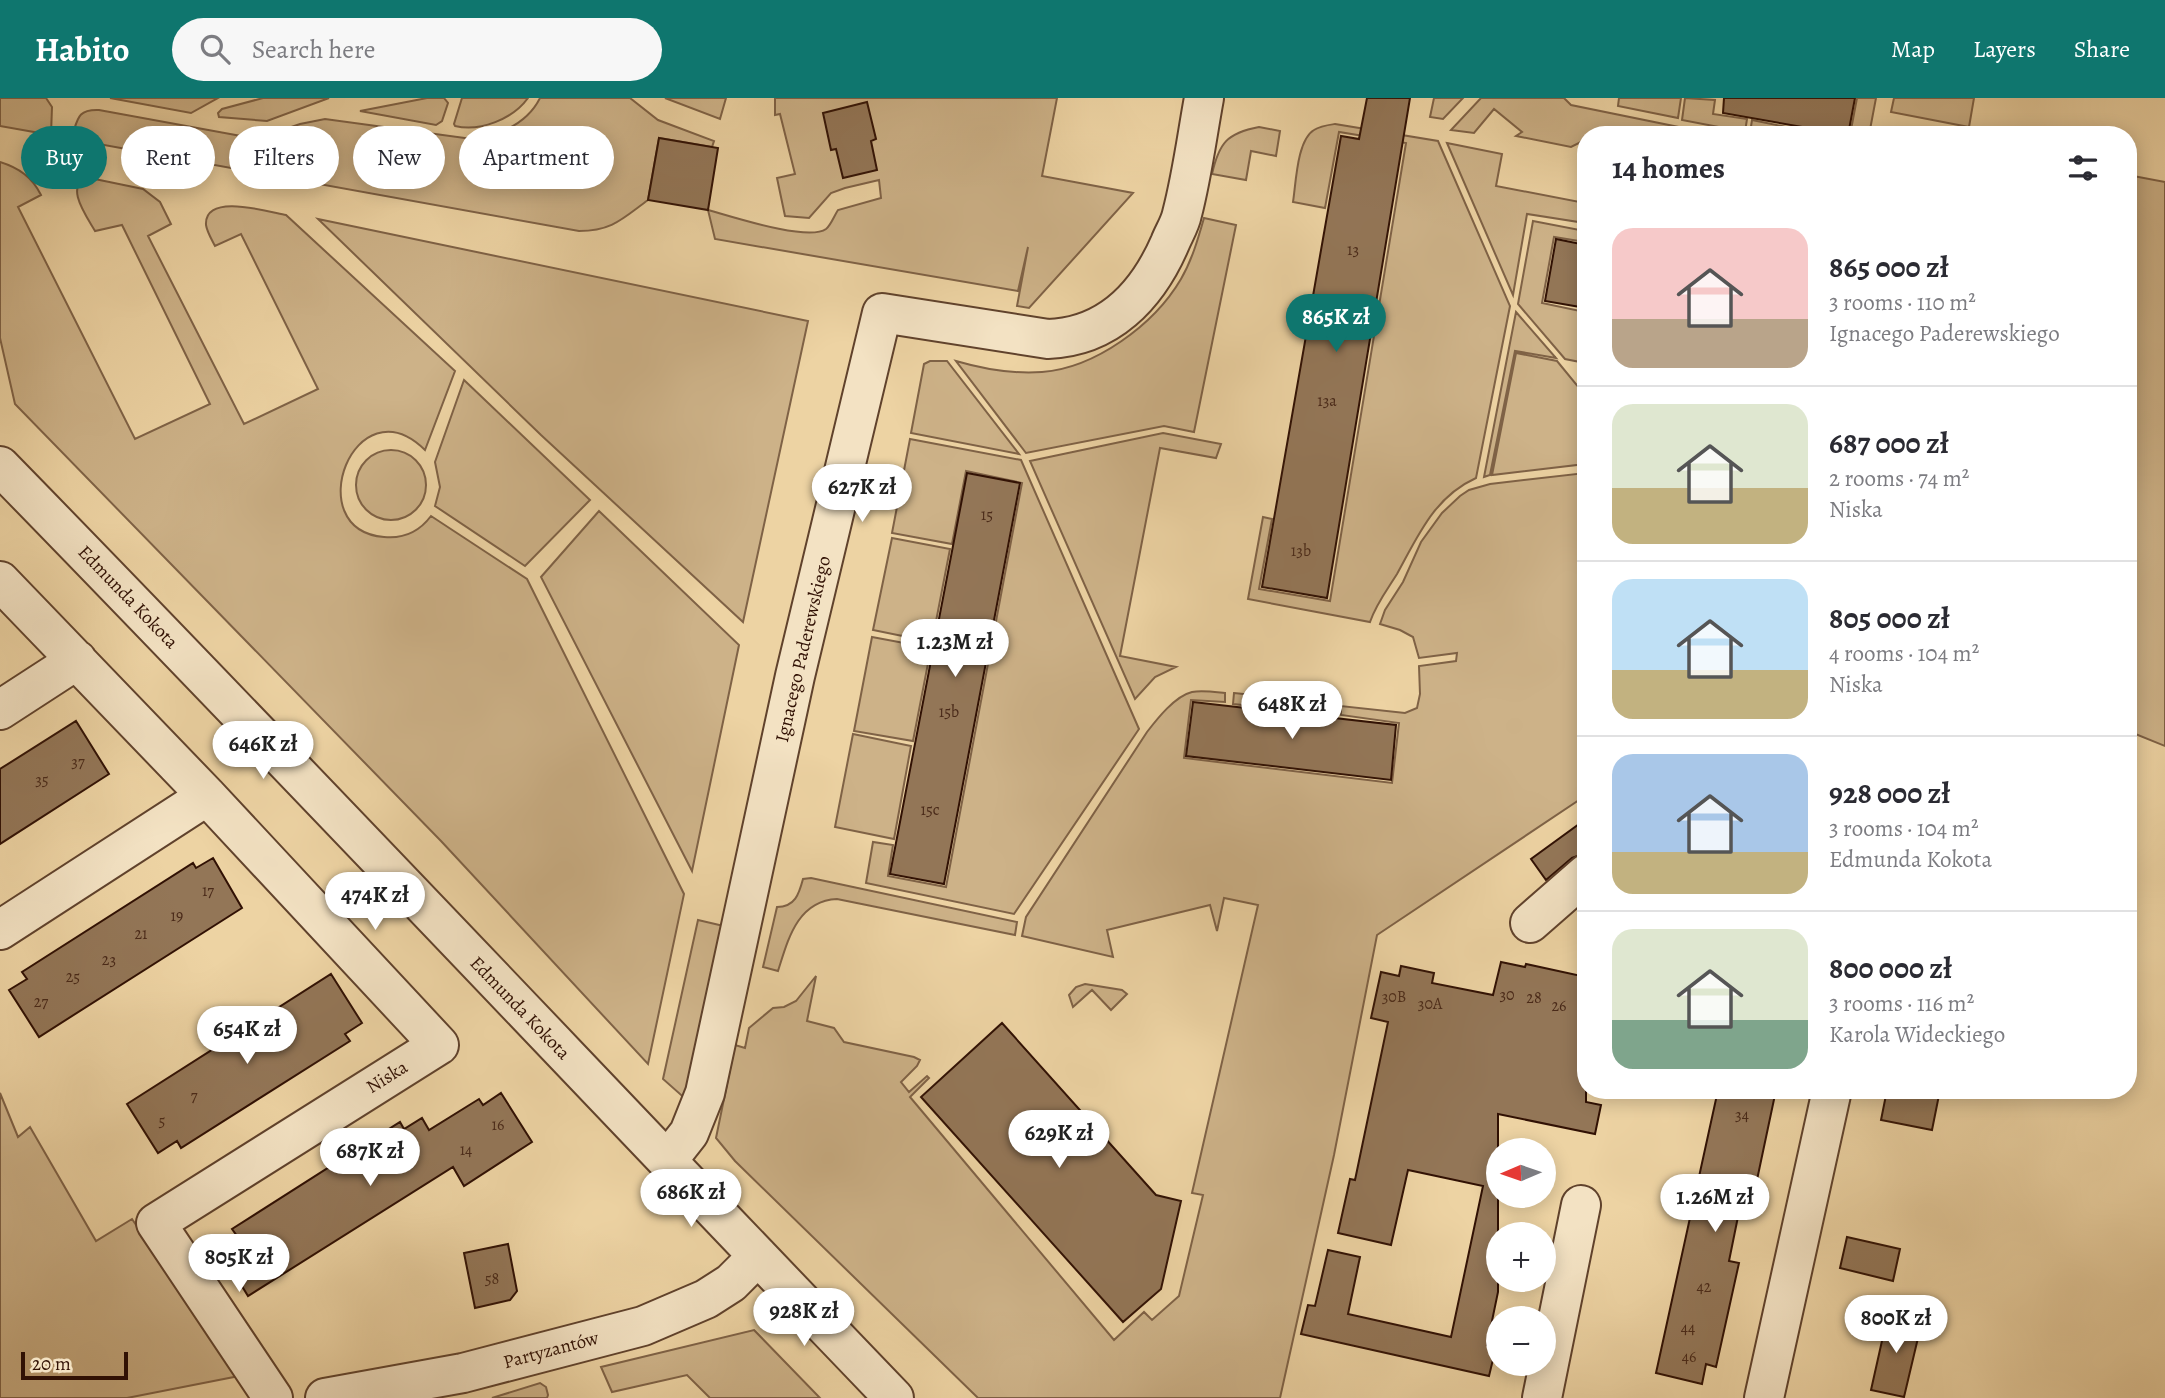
<!DOCTYPE html>
<html lang="en">
<head>
<meta charset="utf-8">
<style>
  :root { --surface:#fff; --page:#f7f7f7; --text:#2b2b33; --muted:#7c7c81; --line:#e1e1e2; --accent:#0f766e }
  body { margin:0; font-family:Alegreya,serif; background:var(--page); color:var(--text); height:100vh; display:flex; flex-direction:column; font-size:26px; white-space:nowrap }
  * { box-sizing:border-box; margin:0 }
  p { font-size:23px; color:var(--muted) }
  .icon { flex:none; width:38px; height:38px; fill:none; stroke:currentColor; stroke-width:2; stroke-linecap:round; stroke-linejoin:round }
  .map { position:relative; flex:1; overflow:hidden }
  .sheet { position:absolute; left:1577px; top:28px; width:560px; height:973px; display:flex; flex-direction:column; background:var(--surface); border-radius:28px; box-shadow:0 4px 18px #0003 }
  .sheet>* { flex:none }
  .guide { position:absolute; left:21px; top:28px; width:665px; height:63px; display:flex; gap:14px }
  .needle { width:46px; rotate:268deg }
  .controls { position:absolute; left:1486px; top:1040px; display:grid; gap:14px }
  .controls a { display:grid; place-items:center; width:70px; height:70px; border-radius:50%; background:var(--surface); box-shadow:0 4px 18px #0003; font-size:35px }
  .scale { position:absolute; left:21px; bottom:18px; width:107px; box-sizing:border-box; padding-left:7px; border:4px solid #311104; border-top:0; font-size:19px; line-height:24px; white-space:nowrap; color:#311104; -webkit-text-stroke:5px #f3e2c3; paint-order:stroke }
  .price { position:absolute; translate:-50% -60px; padding:0 16px; border-radius:24px; background:#fff; color:#222; font-size:23px; line-height:46px; filter:drop-shadow(0 2px 4px #0008) }
  .price::after { content:''; position:absolute; left:50%; top:42px; width:21px; height:16px; margin-left:-10px; background:inherit; clip-path:polygon(0 0,100% 0,50% 100%) }
  .price.on { background:var(--accent); color:#fff }
  ul { padding:0; list-style:none }
  li { display:flex; align-items:center; gap:21px; height:175px; padding:0 35px }
  li+li { border-top:2px solid var(--line) }
  li span { display:grid; place-items:center; flex:none; width:196px; height:140px; border-radius:21px; color:#555 }
  li>.icon { margin-inline-start:auto }
  span .icon { width:84px; height:84px; fill:#fffc; stroke-width:1 }
  li b { font-size:30px }
  h2 { display:flex; justify-content:space-between; align-items:center; height:84px; padding:0 35px; font-size:30px }
  .chip { padding:0 24px; border-radius:32px; background:var(--surface); box-shadow:0 4px 18px #0003; font-size:24px; line-height:63px }
  .chip.on { background:var(--accent); color:#fff }
  header { display:flex; align-items:center; gap:42px; box-sizing:border-box; height:98px; padding:0 35px; background:var(--accent); color:#fff }
  header strong { font-size:33px }
  nav { display:flex; gap:38px; margin-inline-start:auto; font-size:24px }
  .search { width:490px; height:63px; background:var(--page); display:flex; align-items:center; gap:18px; box-sizing:border-box; padding:0 24px; border-radius:38px; color:var(--muted); font-size:26px }
  .map>svg:first-child { display:block }
</style>
</head>
<body>
<header>
<strong>Habito</strong>
<div class="search"><svg class="icon" aria-label="search" viewBox="0 0 24 24"><circle cx="10" cy="10" r="6"/><path d="M15 15l6 6"/></svg>Search here</div>
<nav><a>Map</a><a>Layers</a><a>Share</a></nav>
</header>
<div class="map">
<svg width="2165" height="1300" viewBox="0 0 2165 1300">
  <rect width="100%" height="100%" fill="#edd3a3"/>
  <filter id="stains"><feTurbulence type="fractalNoise" baseFrequency=".00286" numOctaves="4"/><feColorMatrix values="0 0 0 0 .2 0 0 0 0 .09 0 0 0 0 .02 0 0 0 .5 -.17"/></filter>
  <radialGradient id="worn" r=".72"><stop offset=".6" stop-color="#630" stop-opacity="0"/><stop offset="1" stop-color="#630" stop-opacity=".3"/></radialGradient>
  <path fill="#cdb288" stroke="#7f6246" stroke-width="2" d="M0,0H46L52,9L51,37L0,28Z
    M110,0H218L191,15Z
    M263,0H329L267,23L219,19L218,15L222,11Z
    M427,0H444L448,5L442,23L436,27L360,13Z
    M462,0H528C513,21 480,34 455,28L454,26Z
    M540,0H630L658,22L714,43L712,49L659,40L648,102C622,121 612,133 579,133L71,41C78,22 76,11 99,12L241,38L271,36L300,26L325,21L472,41C499,37 527,26 540,0Z
    M665,0H726L720,21Z
    M775,0H1057L1042,78L1133,95L1029,210L1017,208L1028,149L1018,193L715,141L708,112C730,118 808,144 826,131C831,127 834,118 838,112L881,100L879,82L845,90L831,95L809,120L785,118L777,80L795,76L780,16L775,17Z
    M1434,0H1463L1443,21L1430,19Z
    M1481,0H1564L1571,7L1718,37H1643L1610,30L1596,37H1586L1585,42L1571,49L1516,38L1522,34L1494,11L1474,35L1451,32Z
    M1619,0H1681L1678,20L1618,8Z
    M1685,0L1715,2L1713,16L1747,21L1745,34L1682,22Z
    M1857,0H1876L1869,37H1850Z
    M1894,0H1974L1969,29L1891,14Z
    M1752,22L1811,34V37L1750,35Z
    M1335,26L1438,43L1510,208L1476,380C1434,399 1418,438 1397,476C1387,492 1376,506 1370,524L1248,501L1263,419L1272,421L1259,491L1330,503L1406,45L1339,34L1325,110L1293,104C1296,85 1297,42 1314,32C1320,28 1328,27 1335,26Z
    M1259,29L1280,33L1276,58L1251,53L1246,82L1212,76C1219,45 1227,35 1259,29Z
    M1447,45L1502,56L1496,88L1585,105V125L1527,116L1513,197Z
    M0,64C19,70 32,79 41,97L18,109L135,341L210,306L122,127L95,133C87,119 62,85 90,80L143,91L160,104L171,126L148,138L244,326L318,291L241,136L215,148C212,142 207,134 206,127C204,94 269,114 286,117L455,273L425,352C355,283 298,432 384,439C404,441 419,434 431,418L527,481L684,796L648,966L441,743L15,306L0,240Z
    M2128,77L2165,84V648L2128,633Z
    M1204,120L1236,127L1194,334L1164,328L1026,355L956,263C983,271 1013,276 1042,274C1095,270 1154,227 1181,181C1192,162 1198,141 1204,120Z
    M318,121L808,223L743,524L541,337Z
    M1533,123L1585,133V144L1554,139L1542,205L1585,214V265L1565,261L1518,206Z
    M1516,214L1556,260L1515,253L1490,377L1484,379Z
    M1516,255L1557,263L1585,297V366L1492,377Z
    M930,263H947L1019,356L911,335L924,266Z
    M464,282L590,402L525,468L435,408L440,389L435,364Z
    M1163,335L1221,346L1216,360L1160,350L1120,558L1176,569L1155,579L1135,601L1030,363Z
    M910,341L1021,362L1139,631L1014,816L866,785L873,744L893,747L888,778L946,789L1022,385L966,373L952,446L892,435Z
    M356 387a35 35 0 1 1 70 0a35 35 0 1 1-70 0Z
    M1585,375V698L1377,837L1334,1057L1280,1300H978L735,1063L716,1040L735,947L745,950L749,930L773,910L784,909L796,903L816,878L807,923L834,930L844,944L914,959L920,962L917,968L901,984L909,994L927,978L929,980L910,999L1114,1242L1144,1214L1152,1222L1179,1198L1203,1097L1192,1095L1258,807L1224,800L1217,833L1210,807L1107,832L1113,859L1022,838L1026,819L1147,634C1157,621 1175,598 1192,594C1202,592 1215,594 1225,595V604L1191,602L1184,660L1392,685L1399,625L1341,617V608L1405,615L1417,610L1420,596L1419,568L1456,563L1457,555L1419,560L1413,539L1400,532L1380,526L1385,512L1403,484L1421,444L1442,415L1460,398L1469,392L1490,386Z
    M599,413L739,547L692,773L541,479Z
    M892,440L950,451L932,544L873,532Z
    M872,539L931,550L913,643L854,633Z
    M1234,595L1328,605V616L1233,606Z
    M853,636L911,648L894,741L835,729Z
    M811,780L1017,824L1015,837L837,801C797,803 788,842 778,873L763,869L777,809C795,809 799,796 803,781Z
    M698,822L728,829L689,1004L663,981Z
    M1085,886L1122,892L1127,896L1111,912L1092,892L1073,909L1069,897L1076,889Z
    M0,995L18,1039L30,1029L96,1143L132,1121L239,1278L127,1300H0Z
    M754,1232L820,1300H710L687,1277L612,1294L601,1269Z
    M540,1285L546,1289L548,1297L547,1300H492Z"/>
  <path fill="#937657" stroke="#311104" stroke-width="2" d="M1367,0H1410L1327,500L1262,489L1341,38L1359,41Z
    M1724,0H1855L1848,37L1723,15Z
    M867,4L876,41L871,43L877,72L843,80L836,51L831,52L823,15Z
    M659,40L718,50L708,112L648,102Z
    M1556,141L1586,147V210L1545,203Z
    M967,375L1020,385L944,786L890,776Z
    M1193,604L1396,627L1391,682L1186,658Z
    M76,623L109,676L0,746V671Z
    M1586,721V755L1572,760L1546,782L1531,761Z
    M213,760L242,810L39,939L9,892L27,881L22,874L193,765L196,770Z
    M1501,864L1525,869L1526,866L1586,879V1004L1601,1007L1595,1036L1498,1016V1194L1487,1247L1496,1249L1489,1278L1301,1236L1308,1207L1315,1208L1328,1152L1360,1159L1348,1216L1451,1239L1483,1088L1408,1072L1391,1147L1338,1135L1350,1081L1355,1082L1388,924L1371,920L1381,874L1399,878L1401,868L1434,875L1432,885L1493,897Z
    M331,876L362,925L345,936L350,943L181,1050L177,1043L158,1055L127,1006Z
    M1002,925L1156,1097L1181,1103L1161,1191L1123,1224L921,999Z
    M1718,992H1776L1754,1096L1743,1094L1729,1163L1739,1165L1716,1269L1706,1266L1702,1286L1656,1275Z
    M1887,992H1940L1932,1032L1881,1022Z
    M501,995L532,1044L464,1088L453,1069L248,1198L218,1149L237,1138L232,1131L400,1024L404,1031L422,1020L429,1032L479,1001L483,1007Z
    M1847,1139L1900,1151L1893,1183L1840,1170Z
    M508,1146L517,1193L510,1202L475,1210L464,1155Z
    M1888,1216L1922,1223L1904,1299L1871,1292Z"/>
  <g fill="none" stroke-linecap="round" stroke-linejoin="round">
    <defs>
      <path id="minor" d="M0,368C301,676 596,990 894,1300
        M0,483L207,698L439,947L156,1125L273,1300
        M0,612L77,562
        M1530,825L1586,776
        M0,832L207,698
        M667,1063L689,1035L705,995L795,578L882,215L1048,241C1108,239 1147,198 1170,145C1174,135 1180,126 1182,116C1192,78 1197,38 1204,0
        M325,1300L463,1275L643,1228L706,1201L731,1185L758,1158
        M1542,1300L1581,1107
        M1764,1300L1832,992"/>
    </defs>
    <use href="#minor" stroke="#60422c" stroke-width="42"/>
    <use href="#minor" stroke="#f3e2c3" stroke-width="38"/>
  </g>
  <g text-anchor="middle" dominant-baseline="central" stroke-width="7" stroke-linejoin="round" paint-order="stroke">
    <g font-size="16" fill="#4a2a19">
      <text x="1353" y="152">13</text>
      <text x="1327" y="303">13a</text>
      <text x="987" y="417">15</text>
      <text x="1301" y="453">13b</text>
      <text x="949" y="614">15b</text>
      <text x="78" y="664">37</text>
      <text x="42" y="682">35</text>
      <text x="930" y="712">15c</text>
      <text x="208" y="793">17</text>
      <text x="177" y="818">19</text>
      <text x="141" y="836">21</text>
      <text x="109" y="862">23</text>
      <text x="73" y="879">25</text>
      <text x="1507" y="897">30</text>
      <text x="1394" y="899">30B</text>
      <text x="1534" y="900">28</text>
      <text x="41" y="904">27</text>
      <text x="1430" y="906">30A</text>
      <text x="1559" y="908">26</text>
      <text x="194" y="998">7</text>
      <text x="1742" y="1017">34</text>
      <text x="162" y="1023">5</text>
      <text x="498" y="1027">16</text>
      <text x="466" y="1052">14</text>
      <text x="492" y="1181">58</text>
      <text x="1704" y="1189">42</text>
      <text x="1688" y="1230">44</text>
      <text x="1689" y="1259">46</text>
    </g>
    <g font-size="19" fill="#311104" stroke="#f3e2c3">
      <text transform="translate(128 499) rotate(46)">Edmunda Kokota</text>
      <text transform="translate(803 551) rotate(-77)">Ignacego Paderewskiego</text>
      <text transform="translate(520 910) rotate(46)">Edmunda Kokota</text>
      <text transform="translate(387 979) rotate(-32)">Niska</text>
      <text transform="translate(551 1252) rotate(-15)">Partyzantów</text>
    </g>
  </g>
  <rect width="100%" height="100%" filter="url(#stains)"/>
  <rect width="100%" height="100%" fill="url(#worn)"/>
</svg>
<div class="controls">
<a><svg class="needle" viewBox="-14 -14 28 28"><path d="M0-13l5 13h-10z" fill="#e53935"/><path d="M0 13l5-13h-10z" fill="#7c7c81"/></svg></a>
<a>+</a>
<a>−</a>
</div>
<div class="scale">20 m</div>
<b class="price on" style="left:1336px;top:256px">865K zł</b>
<b class="price" style="left:862px;top:426px">627K zł</b>
<b class="price" style="left:955px;top:581px">1.23M zł</b>
<b class="price" style="left:1292px;top:643px">648K zł</b>
<b class="price" style="left:263px;top:683px">646K zł</b>
<b class="price" style="left:375px;top:834px">474K zł</b>
<b class="price" style="left:247px;top:968px">654K zł</b>
<b class="price" style="left:1059px;top:1072px">629K zł</b>
<b class="price" style="left:370px;top:1090px">687K zł</b>
<b class="price" style="left:691px;top:1131px">686K zł</b>
<b class="price" style="left:1715px;top:1136px">1.26M zł</b>
<b class="price" style="left:239px;top:1196px">805K zł</b>
<b class="price" style="left:804px;top:1250px">928K zł</b>
<b class="price" style="left:1896px;top:1257px">800K zł</b>
<div class="guide">
<a class="chip on">Buy</a>
<a class="chip">Rent</a>
<a class="chip">Filters</a>
<a class="chip">New</a>
<a class="chip">Apartment</a>
</div>
<section class="sheet">
<h2>14 homes<svg class="icon" aria-label="filters" viewBox="0 0 24 24"><path d="M4 7h16M4 17h16"/><circle cx="9" cy="7" r="2"/><circle cx="15" cy="17" r="2"/></svg></h2>
<ul>
<li><span style="background:linear-gradient(#f6c9c9 65%,#b9a48a 0)"><svg class="icon" aria-label="home" viewBox="0 0 24 24"><path d="M3 11l9-7 9 7M6 9v11h12V9"/></svg></span><div><b>865 000 zł</b><p>3 rooms · 110 m²</p><p>Ignacego Paderewskiego</p></div></li>
<li><span style="background:linear-gradient(#dfe7d0 60%,#c2b280 0)"><svg class="icon" aria-label="home" viewBox="0 0 24 24"><path d="M3 11l9-7 9 7M6 9v11h12V9"/></svg></span><div><b>687 000 zł</b><p>2 rooms · 74 m²</p><p>Niska</p></div></li>
<li><span style="background:linear-gradient(#bfe0f5 65%,#c2b280 0)"><svg class="icon" aria-label="home" viewBox="0 0 24 24"><path d="M3 11l9-7 9 7M6 9v11h12V9"/></svg></span><div><b>805 000 zł</b><p>4 rooms · 104 m²</p><p>Niska</p></div></li>
<li><span style="background:linear-gradient(#a9c7e8 70%,#c2b280 0)"><svg class="icon" aria-label="home" viewBox="0 0 24 24"><path d="M3 11l9-7 9 7M6 9v11h12V9"/></svg></span><div><b>928 000 zł</b><p>3 rooms · 104 m²</p><p>Edmunda Kokota</p></div></li>
<li><span style="background:linear-gradient(#dfe7d0 65%,#7fa58c 0)"><svg class="icon" aria-label="home" viewBox="0 0 24 24"><path d="M3 11l9-7 9 7M6 9v11h12V9"/></svg></span><div><b>800 000 zł</b><p>3 rooms · 116 m²</p><p>Karola Wideckiego</p></div></li>
</ul>
</section>
</div>
</body>
</html>
